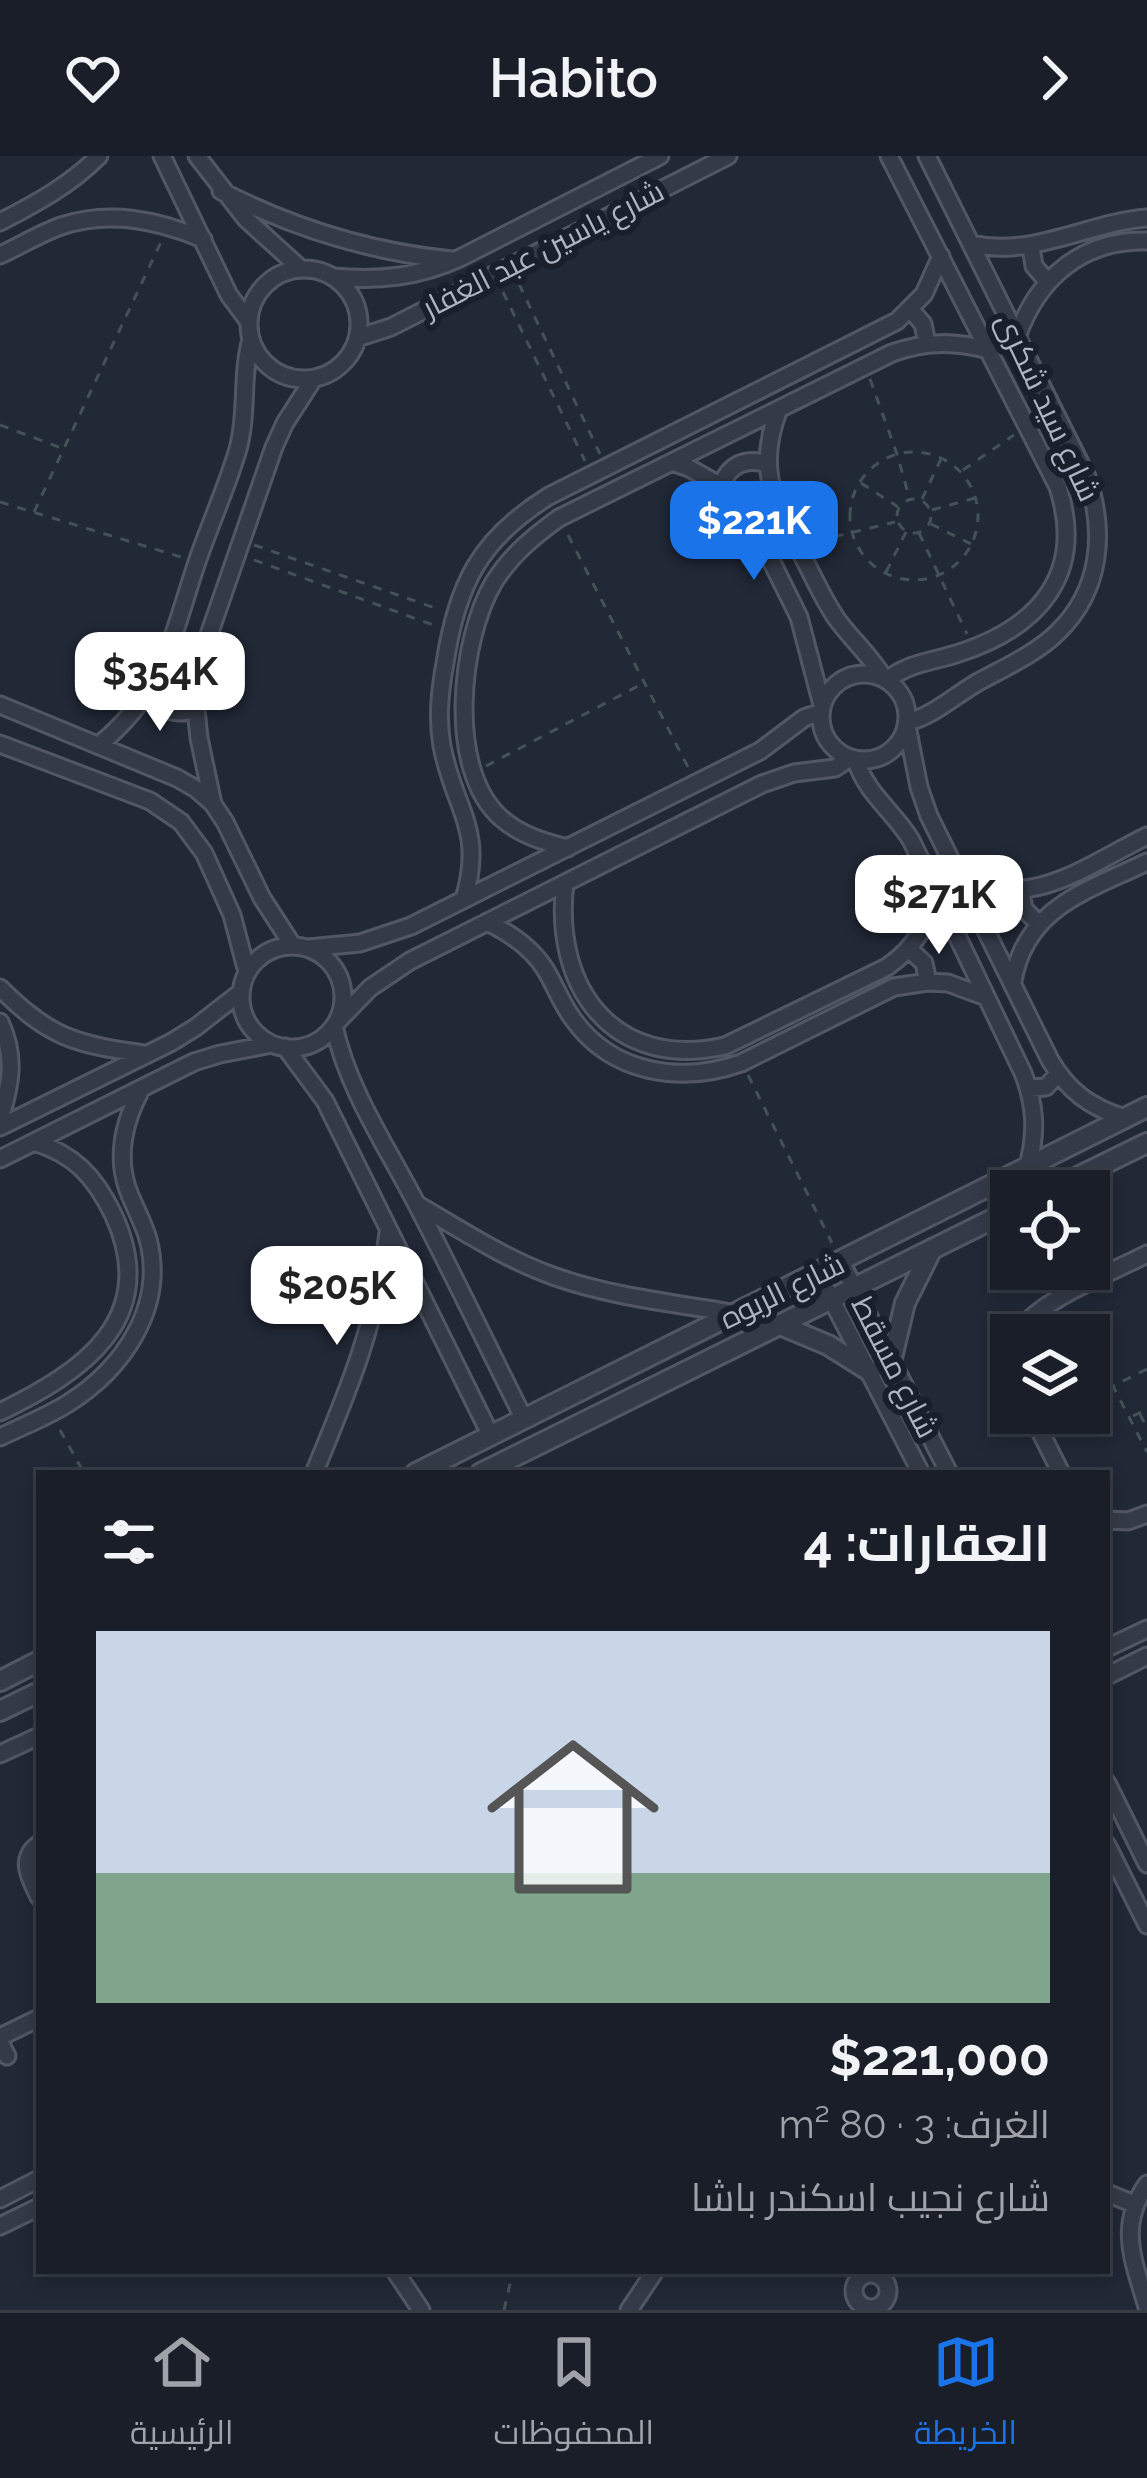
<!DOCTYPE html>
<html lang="ar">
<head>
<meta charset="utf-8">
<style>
  :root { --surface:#191e28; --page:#222730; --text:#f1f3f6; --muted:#9fa2a8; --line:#373c45; --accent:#1a73e8 }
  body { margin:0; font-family:Raleway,Cairo,sans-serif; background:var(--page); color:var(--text); direction:rtl; height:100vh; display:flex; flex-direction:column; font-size:45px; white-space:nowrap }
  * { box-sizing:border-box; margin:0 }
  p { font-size:39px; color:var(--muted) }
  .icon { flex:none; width:66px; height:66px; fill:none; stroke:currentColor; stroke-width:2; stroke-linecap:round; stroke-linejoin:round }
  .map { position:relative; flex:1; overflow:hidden; direction:ltr }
  .side { position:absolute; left:36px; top:1314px; width:1074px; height:804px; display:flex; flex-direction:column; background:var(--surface); border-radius:0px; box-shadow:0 6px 18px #0003,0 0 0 3px var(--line); direction:rtl }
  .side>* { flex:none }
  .fabs { position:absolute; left:990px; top:1014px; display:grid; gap:24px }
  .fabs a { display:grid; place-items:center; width:120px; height:120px; border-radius:0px; background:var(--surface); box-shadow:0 6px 18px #0003,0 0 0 3px var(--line); font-size:60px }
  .price { position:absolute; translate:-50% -102px; padding:0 27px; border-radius:24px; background:#fff; color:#222; font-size:39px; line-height:78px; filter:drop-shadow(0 3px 6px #0008) }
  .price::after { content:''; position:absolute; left:50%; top:72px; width:36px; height:27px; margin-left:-18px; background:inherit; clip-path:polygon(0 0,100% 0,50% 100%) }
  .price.active { background:var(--accent); color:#fff }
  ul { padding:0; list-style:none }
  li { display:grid; align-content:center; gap:24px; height:636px; padding:0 60px }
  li+li { border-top:3px solid var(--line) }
  li span { display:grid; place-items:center; height:372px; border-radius:0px; color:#555 }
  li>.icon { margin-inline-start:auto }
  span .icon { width:216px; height:216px; fill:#fffc; stroke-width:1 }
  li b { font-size:51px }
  h2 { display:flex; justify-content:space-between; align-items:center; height:144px; padding:0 60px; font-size:51px }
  header { display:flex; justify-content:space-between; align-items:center; height:156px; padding:0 60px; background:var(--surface); font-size:54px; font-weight:600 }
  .dock { display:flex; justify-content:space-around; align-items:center; height:168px; border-top:3px solid var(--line); background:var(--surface); font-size:33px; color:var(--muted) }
  .dock a { display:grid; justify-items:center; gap:6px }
  .dock .active { color:var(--accent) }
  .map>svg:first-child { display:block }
</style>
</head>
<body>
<header><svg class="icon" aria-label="forward" viewBox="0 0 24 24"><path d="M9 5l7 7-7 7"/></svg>Habito<svg class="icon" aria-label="heart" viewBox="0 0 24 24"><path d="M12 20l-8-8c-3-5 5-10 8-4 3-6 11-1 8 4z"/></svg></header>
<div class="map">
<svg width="1147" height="2154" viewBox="0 0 1147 2154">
  <rect width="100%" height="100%" fill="#212836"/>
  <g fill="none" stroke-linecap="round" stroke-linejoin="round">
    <defs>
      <path id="minor" d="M162,0L229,139L249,166
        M197,0L246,63L301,113
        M221,35C295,73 370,96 452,104
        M0,66C37,47 70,29 99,0
        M971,88C1033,102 1086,67 1147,62
        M1031,91L1034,110L1047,125
        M0,99C20,90 41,77 61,70C110,54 157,64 203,83
        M249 168a55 55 0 1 1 110 0a55 55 0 1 1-110 0Z
        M334,121C379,125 419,121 460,102L660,0
        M910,153L923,168L927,187
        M1017,181C1037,123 1082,83 1147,85
        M357,182L391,171L728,0
        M779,253C756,312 773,343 800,395C812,418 822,441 836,462C851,483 870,499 883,521
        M672,306L689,312L721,330L749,360L799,461L822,549
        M721,330C729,309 745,301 767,308
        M821 561a43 43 0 1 1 86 0a43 43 0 1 1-86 0Z
        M887,524C909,507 930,506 956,498C1039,472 1086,418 1058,331L889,0
        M149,536C160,555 176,560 196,553
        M0,549L177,622L196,633L213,648L225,666L262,742L293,790
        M908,566C935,559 955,539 980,525C1006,511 1037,497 1058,476C1101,434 1106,376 1087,321L927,0
        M907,570L919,631L929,660L1050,904C1068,935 1091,952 1125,962
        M0,588L150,645L181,666L204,697L232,759L247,816
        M99,589C164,536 172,481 197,406C210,368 227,331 238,293C248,257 241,219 251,183
        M856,604C865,636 894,656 911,684L1023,917C1036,950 1037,979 1027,1013
        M213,648L199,582L196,553L202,499L274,291L285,267L314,222
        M568,692C544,686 520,679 501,662C446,614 460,483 494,426C511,399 534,380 559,362L892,197C926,185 954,185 989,194
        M963,726C1035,752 1084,711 1147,680
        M565,727C552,832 614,915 725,890L887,811C916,791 929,767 935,733
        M1021,736L1024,753L1038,767
        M464,743C485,672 454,654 442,590C437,561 440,535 445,507C457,428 480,383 549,340L897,165L924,138L941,100
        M487,766C510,777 531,791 545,813C555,829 561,847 573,863C612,918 681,928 741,907L894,831L928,826L948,827L986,841
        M241 841a51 51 0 1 1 102 0a51 51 0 1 1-102 0Z
        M308,792L360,787L411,770L760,595L804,562L821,556
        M909,793L924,807L928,826
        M1013,825C1026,751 1087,735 1147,706
        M0,832C50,882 75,888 144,898
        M0,866C16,900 11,928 0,963
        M337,866L370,832L410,805L762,628L794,617L835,612L850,602
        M334,870C348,934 386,989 416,1047C453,1118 488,1191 524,1263
        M285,891L325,945L491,1280
        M1029,932L1046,931L1058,918
        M0,971L172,886L196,871L241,836
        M0,1003L194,906L220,898L272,888
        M420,1050C463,1075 505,1103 553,1120C611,1141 675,1147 737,1158
        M841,1106L949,1317
        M818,1117L921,1317
        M1017,1179C1035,1145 1111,1117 1147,1098
        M0,1256C83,1216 162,1162 113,1058C95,1021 74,998 34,986
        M1031,1257L1061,1317
        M0,1281C23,1270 46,1261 67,1248C123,1213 166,1151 148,1083C143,1065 133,1049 127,1031C116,997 125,963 142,932
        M314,1317C349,1233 376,1168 388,1077
        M1107,1364L1128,1365L1147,1358
        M1107,1492L1147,1473
        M1107,1520L1147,1500
        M0,1598L39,1580
        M1107,1627L1147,1708
        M39,1688C18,1703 30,1722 39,1741
        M1107,1689L1147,1769
        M0,1881L39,1862
        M0,1886L7,1900
        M1147,2028C1117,2070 1134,2106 1147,2151
        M1107,2037L1134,2048
        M0,2043L39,2023
        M0,2070L39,2051
        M395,2115L421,2154
        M854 2135a17 17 0 1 1 34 0a17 17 0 1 1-34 0Z
        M629,2154L655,2115"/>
      <path id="tertiary" d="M1049,1035L1147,987
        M780,1169L828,1189L871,1216
        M891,1206L905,1147L932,1093
        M416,1317L1147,951
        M481,1317L1011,1054
        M0,1525L39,1505
        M0,1555L39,1536"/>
    </defs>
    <use href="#minor" stroke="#525765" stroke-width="21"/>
    <use href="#tertiary" stroke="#525765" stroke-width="24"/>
    <path stroke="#425257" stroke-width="3" stroke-dasharray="9 9" stroke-linecap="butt" d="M519,128L600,298
      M503,136L585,305
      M870,223L897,298L910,344
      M0,269L64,293
      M850 360a64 64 0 1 1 128 0a64 64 0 1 1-128 0Z
      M963,314L1014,279
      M861,327L898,351
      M922,343L941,303
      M897 360a17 17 0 1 1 34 0a17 17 0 1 1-34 0Z
      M0,346L184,402
      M932,354L975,342
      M34,356L161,86
      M931,368L971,388
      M919,377L967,478
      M568,379L688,611
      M817,385L895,366
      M254,389L438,453
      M254,404L436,470
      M886,416L906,376
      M486,610L642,528
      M748,919L832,1087
      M1147,1213L1113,1230L1147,1296
      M1140,1258L1147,1272
      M1133,1260L1147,1253
      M60,1274L84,1317
      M339,2119L347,2115
      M504,2154L513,2115"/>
    <use href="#minor" stroke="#343a47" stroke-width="15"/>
    <use href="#tertiary" stroke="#343a47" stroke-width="18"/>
  </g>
  <g text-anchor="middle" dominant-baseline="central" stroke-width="12" stroke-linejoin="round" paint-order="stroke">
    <g font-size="30" fill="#afb4c4" stroke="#1a1f2c">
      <text transform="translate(543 93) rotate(-27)">شارع ياسين عبد الغفار</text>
      <text transform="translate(1048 251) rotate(65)">شارع سيد شكرى</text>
      <text transform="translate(782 1135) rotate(-26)">شارع الربوه</text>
      <text transform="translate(895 1211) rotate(63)">شارع مسقط</text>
    </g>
  </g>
</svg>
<div class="fabs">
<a><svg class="icon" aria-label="locate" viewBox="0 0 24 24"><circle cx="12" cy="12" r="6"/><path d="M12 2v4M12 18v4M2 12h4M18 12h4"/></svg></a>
<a><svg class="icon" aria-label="layers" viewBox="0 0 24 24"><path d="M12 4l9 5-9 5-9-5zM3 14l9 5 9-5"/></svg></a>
</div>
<b class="price active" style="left:754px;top:427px">$221K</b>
<b class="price" style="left:160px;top:578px">$354K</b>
<b class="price" style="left:939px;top:801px">$271K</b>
<b class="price" style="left:337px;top:1192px">$205K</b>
<section class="side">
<h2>العقارات: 4<svg class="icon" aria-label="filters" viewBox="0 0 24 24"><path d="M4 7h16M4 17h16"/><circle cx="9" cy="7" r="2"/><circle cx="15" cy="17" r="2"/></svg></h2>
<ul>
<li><span style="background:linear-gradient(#c9d6e8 65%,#7fa58c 0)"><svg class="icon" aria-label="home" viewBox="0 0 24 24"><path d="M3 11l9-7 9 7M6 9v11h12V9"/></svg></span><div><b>$221,000</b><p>الغرف: 3 · 80 m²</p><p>شارع نجيب اسكندر باشا</p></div></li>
</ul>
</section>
</div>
<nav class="dock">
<a class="active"><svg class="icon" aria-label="map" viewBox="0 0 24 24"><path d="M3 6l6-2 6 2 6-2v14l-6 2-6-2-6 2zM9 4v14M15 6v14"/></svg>الخريطة</a>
<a><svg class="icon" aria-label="saved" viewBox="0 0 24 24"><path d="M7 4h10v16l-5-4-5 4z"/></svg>المحفوظات</a>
<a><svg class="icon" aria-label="home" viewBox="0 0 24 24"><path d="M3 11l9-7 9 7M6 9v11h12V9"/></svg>الرئيسية</a>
</nav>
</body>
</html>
